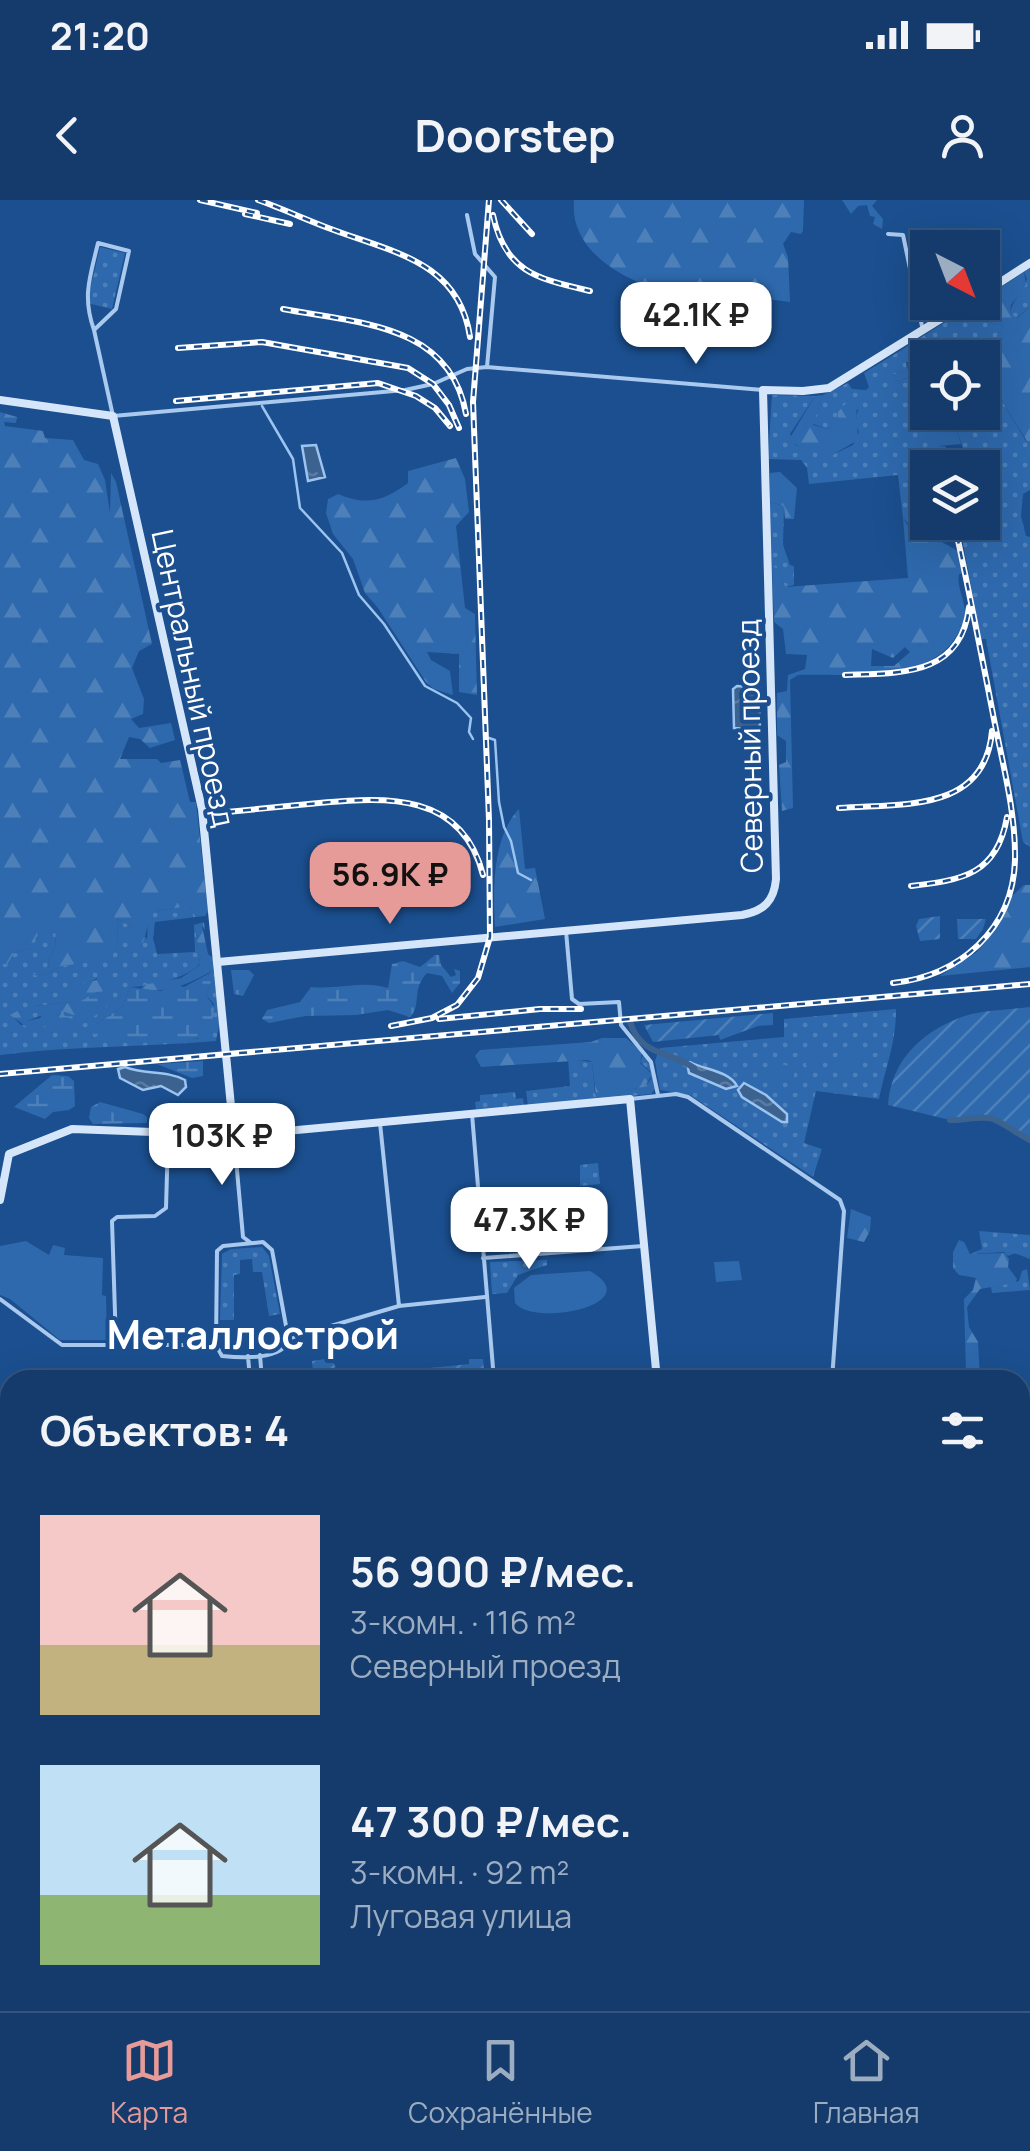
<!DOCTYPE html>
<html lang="ru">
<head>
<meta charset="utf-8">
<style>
  :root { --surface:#143b6b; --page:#1d4271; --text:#f1f3f6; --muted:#9dadc1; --line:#33557e; --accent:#e69b98 }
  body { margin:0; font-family:Manrope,sans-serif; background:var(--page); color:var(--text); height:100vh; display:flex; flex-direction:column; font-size:38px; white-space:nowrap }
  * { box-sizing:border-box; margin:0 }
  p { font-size:32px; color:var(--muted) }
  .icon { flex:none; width:55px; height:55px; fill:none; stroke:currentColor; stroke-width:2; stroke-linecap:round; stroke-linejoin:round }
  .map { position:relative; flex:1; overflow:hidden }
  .details { position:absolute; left:0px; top:1170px; width:1030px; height:642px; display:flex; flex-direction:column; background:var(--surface); border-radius:30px 30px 0 0; box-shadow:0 10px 40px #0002,0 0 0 2px var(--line) }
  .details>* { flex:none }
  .needle { width:65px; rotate:138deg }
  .tools { position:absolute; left:910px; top:30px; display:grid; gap:20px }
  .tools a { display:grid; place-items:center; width:90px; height:90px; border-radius:0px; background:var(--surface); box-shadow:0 10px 40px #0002,0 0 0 2px var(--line); font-size:50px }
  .price { position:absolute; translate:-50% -85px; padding:0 22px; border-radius:20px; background:#fff; color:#222; font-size:32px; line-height:65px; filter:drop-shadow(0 2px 5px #0008) }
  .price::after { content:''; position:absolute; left:50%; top:60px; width:30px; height:22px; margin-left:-15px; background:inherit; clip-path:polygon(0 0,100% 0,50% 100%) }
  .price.active { background:var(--accent); color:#111 }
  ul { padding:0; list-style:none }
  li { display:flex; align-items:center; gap:30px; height:250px; padding:0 40px }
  li span { display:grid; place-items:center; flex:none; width:280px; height:200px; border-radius:0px; color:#555 }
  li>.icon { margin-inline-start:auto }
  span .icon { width:120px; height:120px; fill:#fffc; stroke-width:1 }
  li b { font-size:42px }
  h2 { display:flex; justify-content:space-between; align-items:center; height:120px; padding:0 40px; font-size:42px }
  .status { display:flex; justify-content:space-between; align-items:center; height:70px; padding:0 50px; background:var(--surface); direction:ltr }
  .status svg { height:28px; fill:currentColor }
  header { display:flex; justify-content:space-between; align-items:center; height:130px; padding:0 40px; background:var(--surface); font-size:45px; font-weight:700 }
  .menu { display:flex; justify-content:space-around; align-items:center; height:140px; border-top:2px solid var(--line); background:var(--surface); font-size:28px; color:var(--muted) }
  .menu a { display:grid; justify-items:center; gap:5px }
  .menu .active { color:var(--accent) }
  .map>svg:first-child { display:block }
</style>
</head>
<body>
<div class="status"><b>21:20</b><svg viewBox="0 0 49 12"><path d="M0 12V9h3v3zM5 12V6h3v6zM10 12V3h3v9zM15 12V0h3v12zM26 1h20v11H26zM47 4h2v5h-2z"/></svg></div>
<header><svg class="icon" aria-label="back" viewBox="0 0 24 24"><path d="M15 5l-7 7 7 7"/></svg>Doorstep<svg class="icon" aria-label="person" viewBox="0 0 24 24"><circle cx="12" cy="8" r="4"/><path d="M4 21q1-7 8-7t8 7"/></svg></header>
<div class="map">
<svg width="1030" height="1811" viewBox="0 0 1030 1811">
  <defs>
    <pattern id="grass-dots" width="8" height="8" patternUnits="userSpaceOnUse" patternTransform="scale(2.5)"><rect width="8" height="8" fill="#2e69ad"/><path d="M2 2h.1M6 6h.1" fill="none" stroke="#4d80b9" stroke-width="1.8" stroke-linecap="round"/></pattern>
    <pattern id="forest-firs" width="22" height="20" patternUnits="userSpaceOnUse" patternTransform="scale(2.5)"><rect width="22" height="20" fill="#2e69ad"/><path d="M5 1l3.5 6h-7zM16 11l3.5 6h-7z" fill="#4d80b9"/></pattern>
    <pattern id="wetland-marsh" width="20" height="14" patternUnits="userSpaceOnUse" patternTransform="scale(2.5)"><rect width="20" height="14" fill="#2e69ad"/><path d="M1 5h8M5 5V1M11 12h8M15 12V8" fill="none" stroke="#4d80b9"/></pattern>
    <pattern id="garden-furrows" width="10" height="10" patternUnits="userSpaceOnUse" patternTransform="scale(2.5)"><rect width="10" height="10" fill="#2e69ad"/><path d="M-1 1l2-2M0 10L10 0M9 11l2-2" fill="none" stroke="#4d80b9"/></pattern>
    <pattern id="water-ripples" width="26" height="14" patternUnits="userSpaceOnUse" patternTransform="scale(2.5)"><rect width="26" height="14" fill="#3c6290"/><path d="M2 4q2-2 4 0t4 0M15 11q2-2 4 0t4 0" fill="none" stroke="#597aa1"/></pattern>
  </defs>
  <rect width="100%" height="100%" fill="#1b4f8f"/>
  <path fill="url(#grass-dots)" fill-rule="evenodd" d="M100,47L125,53L112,109L87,103Z
    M1030,68V107L1016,118L1010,113C1012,102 1022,91 1027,79L1024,72Z
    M976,103L986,121L1003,126C998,136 991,144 989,155C984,177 1015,222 1026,241H1030V290L1023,294L1021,316L1026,336L1030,337V647L1023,642L986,439H981L962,338L963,323L982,322V268H928L927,309L915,306L912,313L924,330L917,333L903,318L898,275L809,284L807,268L801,260L768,259L772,195L815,196L790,234L795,245L832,255L853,245L859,232L856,224L858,209L838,220L835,227L827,229L813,224L823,195L848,183L852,189L866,190L869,187L864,173L916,141L922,162H906L907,170L892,175L897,181L919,174L926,196L922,213L937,216L939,246L946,247L944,252C951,262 956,263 967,261L951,213L982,212V158L939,157L928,143L926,134Z
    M770,302L784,306L783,345L790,365L794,366V385L785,387L777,367L772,364Z
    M190,706L196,717L155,722L153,738L157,754L195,752L194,725L204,722L205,730L202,726L196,732L200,764C183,780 151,786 130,787L122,807L94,826L107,835L198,839L211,821L214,804L206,795L211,782L208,774L213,770L220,820L216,841C143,847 72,846 0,855V764L14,753L28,749L37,727L56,733L55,747L48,761L49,766L42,776L61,766L111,759L118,739L117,719L133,727L147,739L148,720L155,711ZM97,778L86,822C58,833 50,823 21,825L11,815L17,811L22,812L27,821L43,815L34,806L72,802L68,796Z
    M896,809C896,844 886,865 879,899L816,891L804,943L822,949L813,977L690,895L660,890L655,861L660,848L784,837V819Z
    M643,855L650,864L655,889L651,894L528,906L526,891L570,886L568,859L592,862L595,894L645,887L651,879L650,871L640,862Z
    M515,892L516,899L523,898L524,907L476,909L475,902L480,901V895Z
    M598,963L600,984L580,986V965Z
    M979,1031L1030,1035V1059L1015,1053L1008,1056L1004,1052L970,1054L982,1049Z
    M262,1047L269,1056L280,1114L269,1116L262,1072H253L252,1059L240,1060V1074L234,1075V1120H220L222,1054L231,1049Z
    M547,1060V1065L518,1075L507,1093L492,1094L490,1062Z
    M1027,1069L1030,1090L992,1093L991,1087L1019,1081L1022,1071Z"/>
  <path fill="url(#forest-firs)" fill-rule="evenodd" d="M574,0H804L803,31L801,34L791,32L783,44L788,57L790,102L736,95L734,99L703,95L698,102C649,90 568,63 574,0Z
    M842,0H877L872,6L883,19L882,29L873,24L875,17L870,16L867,5L858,6L851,14Z
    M1024,72L1026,85L1011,105L1010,113L1017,118L1030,107V241H1027C1015,222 984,177 989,155C991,144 998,136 1003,126L986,121L976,103L982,102L983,99Z
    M926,134L928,143L939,157L928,158L927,211L923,213L915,206L926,196L919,174L897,181L892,175L907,170L910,157L921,161L916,141Z
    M823,195L813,225L827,229L834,227L838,220V212L848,201L856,202L858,240L832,255L810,251L788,241L815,196Z
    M0,212L17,217L16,223L4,222L5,226L43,231L45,238L73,240L84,260L98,264L105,280L110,313L111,273L116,282L152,444L139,451L132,468L144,499L143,514L131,519L139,528L171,523L175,540L150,548L140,539L129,537L120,559H157L161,563L180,560L190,602H196L208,712L205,716L196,717L190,706L155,711C145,724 148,737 138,751L129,747L128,734L133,727L117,719L118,739L111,760L61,766L42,776L33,775L49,766L48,761L55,747L56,734L37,727L34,752L28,749L14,753L7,764H0Z
    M933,213H951L961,244L939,246L930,234L939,223Z
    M456,258L465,279L469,312L456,326L465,408L475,414L477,495L459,492V454L427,452L431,460L450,471L453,495L434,489L426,482L378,408L365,393L353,359L333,334L326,313L328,299L338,294C367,306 384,301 408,283V271Z
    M780,272L797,288L794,319H785L784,306L770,302V273Z
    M915,306L927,309L931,336L958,351L963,373L959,374C956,390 968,402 964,419C944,487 853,473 798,475L790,480L793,608L782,611L779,565L786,562V541L777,535V493L787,491L788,475L805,469L807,455L786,454L783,429L774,422L772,364L777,366L785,387L908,378L903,318L912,332L923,330L911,308ZM905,447L910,452L894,466H871L872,449L893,458Z
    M519,609L525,669L535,668L545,719L495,727C493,691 492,637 519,609Z
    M1024,685H1030V767L940,776L977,752L998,725L1012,696Z
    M202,726L208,754L213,758V770C190,784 169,793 141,790L143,785L181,778L200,765L196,732L197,727Z
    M108,777L114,787L112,801C100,813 79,831 61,829C46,828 45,824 28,828L10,815L17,811L23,812L27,821L40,818L42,815L32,810L34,806L71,802L68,796L63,795L66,788Z
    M602,838H626L642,852L640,863L652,874L645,887L625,890L620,896L596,897L592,862L588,860L481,867L475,856L480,850L591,842Z
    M851,1009L871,1017L870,1031L864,1042L847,1038Z
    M959,1040L964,1042L970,1054L1005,1053L1009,1059L1008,1067L1017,1079L1015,1083L980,1089L967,1107L969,1127L978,1142L980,1180H905L946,1171L966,1172L964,1099L973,1090L976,1078L959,1075L953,1068V1052Z"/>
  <path fill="url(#wetland-marsh)" d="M435,755H439L441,765L451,777L456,775L454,769L460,771V783L452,793L442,776L427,773C411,789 422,806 410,817L388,810L356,815L305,816L269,823L262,819L267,810L300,802L311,787C338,790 361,780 388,788L392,764L403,761L420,767Z
    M231,770H249L254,775L243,796L234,794Z
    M208,774L211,782L206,795L215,808L209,835L205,838L123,843L107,835L98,838L91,833L94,826L122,807L130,787L161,791L173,784L184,787Z
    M107,791L109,801C96,816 74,829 59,810L77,816L86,813L87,807L78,803L96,792Z
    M203,861V876L192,878L157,864Z
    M52,875L68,876L74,881L75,906L69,910L53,912L45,919L14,907Z
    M100,902L143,914L147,917V923L93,924L89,918L91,907Z"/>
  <path fill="url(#garden-furrows)" d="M940,716V739L920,741L916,726L919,719Z
    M957,719H986L983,729L976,739H958Z
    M1030,807V940L995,920L979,917L972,921L950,920L888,905C891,862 919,834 959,818C980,810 1008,810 1030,807Z
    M773,813V825L758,826L720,840L719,835L653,842L644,825Z
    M332,1158L339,1177L380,1168L382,1173L469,1164V1159H483L485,1180H314L312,1161Z"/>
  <path fill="#2e69ad" d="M839 858a12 12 0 1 1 24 0a12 12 0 1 1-24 0Z
    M824,847L833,856L817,868L809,869L806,865C807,855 812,846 824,847Z
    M771,861L795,868L793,883L767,877Z
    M26,1041L49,1055L53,1045L65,1048L64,1055L103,1058L102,1095L106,1096L107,1140H60L10,1099L0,1095V1046Z
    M739,1061L742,1080L716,1082L714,1062Z
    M590,1071C649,1104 535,1128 515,1103L514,1088L531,1075Z"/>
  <path fill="url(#water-ripples)" stroke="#9cc4f0" stroke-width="2.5" d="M316,245L325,277L308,281L302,246Z
    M737,486L759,488L760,530L734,528L733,489Z
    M690,862C705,870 729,871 737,886L726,889L689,873L687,863Z
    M125,867C145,875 166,870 185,880L186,887L178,895L161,886L143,890L120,878L118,869Z
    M744,883L766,895L787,914V922H782L742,897L738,890Z
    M1030,1553V1748L1020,1751V1556Z
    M0,1627L10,1629V1802L865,1803L838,1811H0Z"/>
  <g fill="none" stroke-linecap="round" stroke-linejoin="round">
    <path stroke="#9cc4f0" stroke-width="2.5" d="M262,206L293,259L300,308L342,353L359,395L384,424L425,486L457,503L471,518L469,532L473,539
      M489,538L495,540L499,602L504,627L511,641L518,673L531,680"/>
    <path stroke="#3c6290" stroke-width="6" d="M630,822C641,857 669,850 694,868
      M950,920C964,921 980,915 993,919C1006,924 1017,934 1030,940"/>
    <path stroke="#b5d3f5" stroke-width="2.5" stroke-dasharray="12 10" stroke-linecap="butt" d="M1020,1663L1030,1662
      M0,1774L10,1776"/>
    <path stroke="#a9c9ee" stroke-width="4" d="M467,15L475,54L495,77L487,167
      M888,34L903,35L923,131
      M98,43L129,51L116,109L94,130C82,96 90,77 98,43Z
      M94,130L113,216L405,190L433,184L467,169L487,167L763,190
      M566,731L572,799L579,804L619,802L621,825L651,862L658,895
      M630,899L676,894L688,897L840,1000L844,1011L832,1180
      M472,914L494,1180
      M380,923L399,1106
      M234,937L243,1037L251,1043
      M263,1042L272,1050L289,1142C278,1160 241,1158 222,1156L216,1145L217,1051L223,1046Z
      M483,1058L643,1046
      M0,1099L62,1145H216
      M290,1138L399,1106L485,1097
      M116,1144L112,1021L117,1017L155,1016L166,1008L168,939
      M260,1155L262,1180
      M248,1156L250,1180
      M1020,1494L1030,1488
      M0,1498L10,1503
      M0,1617L10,1620"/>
    <path stroke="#d6e6fa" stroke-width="8" d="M982,94L1030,63
      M0,200L113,216L202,609L234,937
      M218,762L742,715C764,711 774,701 776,679L763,190L803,191L829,188L968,102
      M0,1000L9,954L72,929L153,932L180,941L630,899L657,1180
      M1020,1791L1030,1784
      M897,1811C933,1799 962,1810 996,1802"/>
    <path stroke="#f0f6ff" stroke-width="9" d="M0,1397L10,1399
      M1020,1423H1030"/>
    <defs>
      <path id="rail" d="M200,0L257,13
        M258,0C283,9 307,20 331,29C391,52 459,61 470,137
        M501,0L532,34
        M245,14L290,24
        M493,15C505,73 539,79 590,91
        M283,109C356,123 450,123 466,214
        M178,148L262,142L408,168L433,184L449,205L459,228
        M176,201L378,183L416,196L435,208L450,226
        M845,475C899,473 961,477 969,407
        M839,608C900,603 985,614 992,531
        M227,612C258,609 289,606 319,603C387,597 462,592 483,675
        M911,686C962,680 997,675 1007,617
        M893,783C959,776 1013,730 1015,660C1016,610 1001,558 992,509C980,447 968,385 954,322
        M439,819L540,809H581
        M391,826L432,818L457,805L478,778L490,737L489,620L473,202L489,0
        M0,874L1030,784"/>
    </defs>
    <use href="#rail" stroke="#fff" stroke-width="6"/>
    <use href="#rail" stroke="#1b4f8f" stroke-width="2.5" stroke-dasharray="8" stroke-linecap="butt"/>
  </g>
  <g text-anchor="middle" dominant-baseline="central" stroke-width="8" stroke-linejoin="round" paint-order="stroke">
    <g font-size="30" fill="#fff" stroke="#1b4f8f">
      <text transform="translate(194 478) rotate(78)">Центральный проезд</text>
      <text transform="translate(749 546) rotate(-91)">Северный проезд</text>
    </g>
    <g font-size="40" font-weight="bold" fill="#fff" stroke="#1b4f8f">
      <text x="253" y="1133">Металлострой</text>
    </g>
  </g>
</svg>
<div class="tools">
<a><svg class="needle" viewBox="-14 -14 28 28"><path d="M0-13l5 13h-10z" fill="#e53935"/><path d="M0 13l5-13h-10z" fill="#9dadc1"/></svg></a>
<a><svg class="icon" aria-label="locate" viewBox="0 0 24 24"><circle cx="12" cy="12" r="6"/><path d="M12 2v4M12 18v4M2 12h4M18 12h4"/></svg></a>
<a><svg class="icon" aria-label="layers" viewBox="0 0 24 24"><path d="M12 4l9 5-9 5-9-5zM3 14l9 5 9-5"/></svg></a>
</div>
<b class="price" style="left:696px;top:167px">42.1K ₽</b>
<b class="price active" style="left:390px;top:727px">56.9K ₽</b>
<b class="price" style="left:222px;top:988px">103K ₽</b>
<b class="price" style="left:529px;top:1072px">47.3K ₽</b>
<section class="details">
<h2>Объектов: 4<svg class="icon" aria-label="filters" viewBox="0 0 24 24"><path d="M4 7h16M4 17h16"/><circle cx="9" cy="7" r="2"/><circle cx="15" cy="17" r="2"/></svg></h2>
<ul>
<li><span style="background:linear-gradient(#f6c9c9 65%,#c2b280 0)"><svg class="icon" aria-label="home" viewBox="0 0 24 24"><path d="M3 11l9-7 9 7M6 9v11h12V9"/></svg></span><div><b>56 900 ₽/мес.</b><p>3-комн. · 116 m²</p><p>Северный проезд</p></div></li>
<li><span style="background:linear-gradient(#bfe0f5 65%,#8fb573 0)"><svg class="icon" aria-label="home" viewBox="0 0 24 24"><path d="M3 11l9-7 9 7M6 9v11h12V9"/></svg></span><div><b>47 300 ₽/мес.</b><p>3-комн. · 92 m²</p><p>Луговая улица</p></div></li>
</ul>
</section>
</div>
<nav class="menu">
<a class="active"><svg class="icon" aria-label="map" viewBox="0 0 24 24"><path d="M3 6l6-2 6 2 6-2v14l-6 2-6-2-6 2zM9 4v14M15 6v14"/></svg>Карта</a>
<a><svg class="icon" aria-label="saved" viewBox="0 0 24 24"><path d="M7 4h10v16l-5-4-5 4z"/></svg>Сохранённые</a>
<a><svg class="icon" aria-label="home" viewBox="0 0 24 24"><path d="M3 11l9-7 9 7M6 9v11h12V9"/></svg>Главная</a>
</nav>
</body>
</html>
